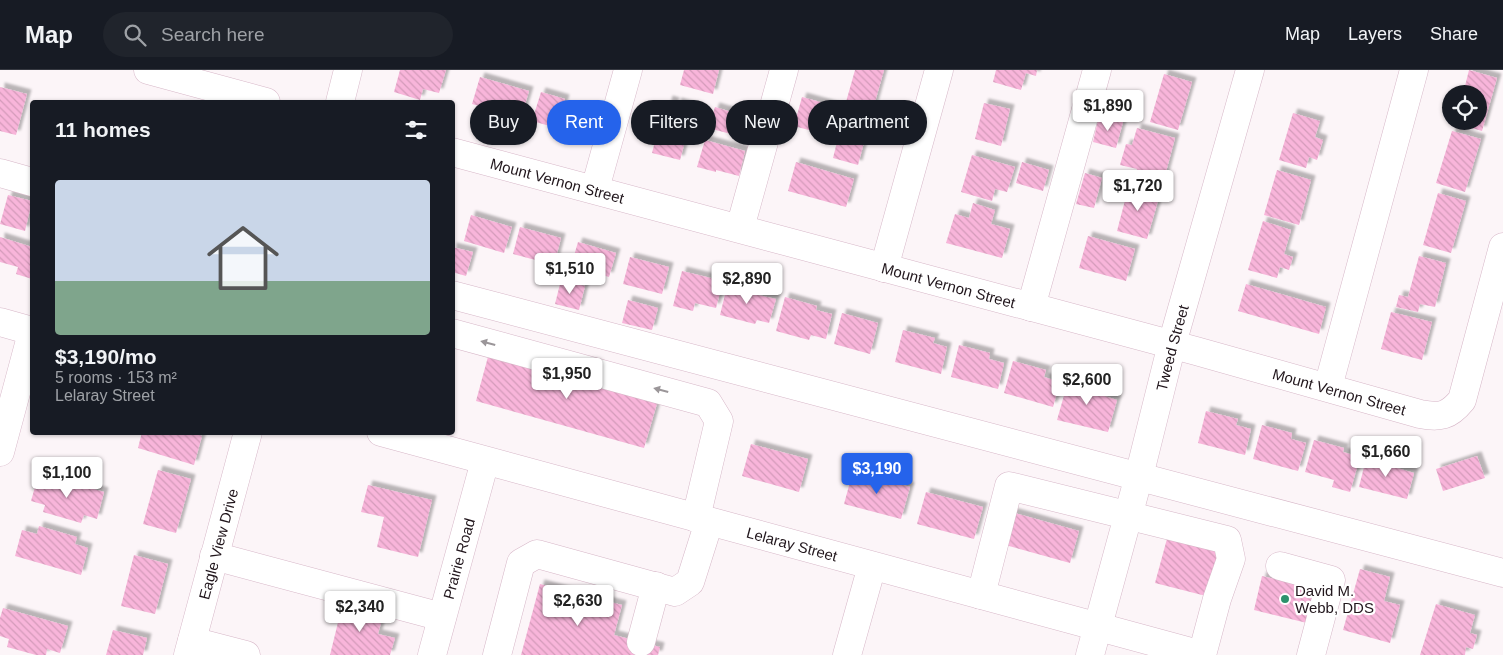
<!DOCTYPE html>
<html lang="en">
<head>
<meta charset="utf-8">
<style>
  :root { --surface:#171b24; --page:#20242c; --text:#f1f3f6; --muted:#9ea1a6; --line:#363941; --accent:#2563eb }
  body { margin:0; font-family:Helvetica,sans-serif; background:var(--page); color:var(--text); height:100vh; display:flex; flex-direction:column; font-size:19px; white-space:nowrap }
  * { box-sizing:border-box; margin:0 }
  p { font-size:16px; color:var(--muted) }
  .icon { flex:none; width:28px; height:28px; fill:none; stroke:currentColor; stroke-width:2; stroke-linecap:round; stroke-linejoin:round }
  .map { position:relative; flex:1; overflow:hidden }
  .panel { position:absolute; left:30px; top:30px; width:425px; height:335px; display:flex; flex-direction:column; background:var(--surface); border-radius:5px; box-shadow:0 1px 4px #0004 }
  .panel>* { flex:none }
  .guide { position:absolute; left:470px; top:30px; width:475px; height:45px; display:flex; gap:10px }
  .tools { position:absolute; left:1442px; top:15px; display:grid; gap:10px }
  .tools a { display:grid; place-items:center; width:45px; height:45px; border-radius:50%; background:var(--surface); box-shadow:0 1px 4px #0004; font-size:25px }
  .price { position:absolute; translate:-50% -42px; padding:0 11px; border-radius:5px; background:#fff; color:#222; font-size:16px; line-height:32px; filter:drop-shadow(0 1px 2px #0008) }
  .price::after { content:''; position:absolute; left:50%; top:30px; width:15px; height:11px; margin-left:-8px; background:inherit; clip-path:polygon(0 0,100% 0,50% 100%) }
  .price.active { background:var(--accent); color:#fff }
  ul { padding:0; list-style:none }
  li { display:grid; align-content:center; gap:10px; height:265px; padding:0 25px }
  li span { display:grid; place-items:center; height:155px; border-radius:5px; color:#555 }
  li>.icon { margin-inline-start:auto }
  span .icon { width:90px; height:90px; fill:#fffc; stroke-width:1 }
  li b { font-size:21px }
  h2 { display:flex; justify-content:space-between; align-items:center; height:60px; padding:0 25px; font-size:21px }
  .tag { padding:0 18px; border-radius:22px; background:var(--surface); box-shadow:0 1px 4px #0004; font-size:18px; line-height:45px }
  .tag.active { background:var(--accent); color:#fff }
  header { display:flex; align-items:center; gap:30px; box-sizing:border-box; height:70px; padding:0 25px; background:var(--surface); border-bottom:1px solid var(--line) }
  header strong { font-size:24px }
  nav { display:flex; gap:28px; margin-inline-start:auto; font-size:18px }
  .search { width:350px; height:45px; background:var(--page); display:flex; align-items:center; gap:12px; box-sizing:border-box; padding:0 18px; border-radius:28px; color:var(--muted); font-size:19px }
  .map>svg:first-child { display:block }
</style>
</head>
<body>
<header>
<strong>Map</strong>
<div class="search"><svg class="icon" aria-label="search" viewBox="0 0 24 24"><circle cx="10" cy="10" r="6"/><path d="M15 15l6 6"/></svg>Search here</div>
<nav><a>Map</a><a>Layers</a><a>Share</a></nav>
</header>
<div class="map">
<svg width="1503" height="585" viewBox="0 0 1503 585">
  <defs>
    <pattern id="building-back-hatch" width="6" height="6" patternUnits="userSpaceOnUse" patternTransform="scale(1.25)"><rect width="6" height="6" fill="#f8b5da"/><path d="M-1 5l2 2M0 0l6 6M5-1l2 2" fill="none" stroke="#d49bba"/></pattern>
    <filter id="shadow"><feDropShadow dx="4.5" dy="-4.5" stdDeviation="1" flood-color="#0004"/></filter>
  </defs>
  <rect width="100%" height="100%" fill="#fcf5f8"/>
  <path fill="url(#building-back-hatch)" filter="url(#shadow)" d="M400,0H446L439,23L423,19L420,30L394,22Z
    M684,0H719L713,24L680,15Z
    M855,0H884L873,39L846,32Z
    M996,0H1037L1036,6L1026,3L1021,20L993,12Z
    M1469,0L1497,8L1482,61L1451,52L1479,51V24H1463Z
    M1164,4L1192,12L1178,60L1150,52Z
    M480,7L529,21L521,48L472,34Z
    M0,17L27,24L16,65L0,61Z
    M541,22L565,29L557,58L532,51Z
    M802,27L871,46L858,95L833,88L838,68L794,56Z
    M668,30L675,32L672,46L665,44Z
    M677,32L699,38L693,62L688,60L680,90L652,83L662,44L673,47Z
    M984,33L1010,39L1001,76L975,69Z
    M715,37L738,44L731,64L708,58Z
    M1293,43L1320,51L1315,67L1323,70L1317,90L1309,87L1306,98L1279,90Z
    M1099,46L1123,52L1116,78L1093,72Z
    M1137,58L1175,68L1162,117L1134,109L1137,99L1120,95L1126,74L1132,75Z
    M1452,61L1481,69L1465,122L1436,113Z
    M705,70L745,81L739,106L716,100V102L697,97Z
    M972,85L1015,97L1007,122L995,119L992,131L961,122Z
    M796,92L854,109L846,137L788,121Z
    M1022,92L1049,100L1043,121L1016,113Z
    M1277,100L1311,110L1299,155L1264,145Z
    M1085,103L1102,108L1094,138L1076,134Z
    M1129,115L1160,124L1147,169L1117,161Z
    M1438,123L1466,131L1451,183L1423,175Z
    M8,125L32,131L25,161L0,154Z
    M973,133L995,140L991,154L1010,159L1002,188L946,173L955,144L969,148Z
    M471,145L512,157L504,183L464,171Z
    M1263,151L1291,160L1284,184L1293,187L1289,200L1280,197L1277,208L1248,200Z
    M520,157L561,168L554,195L513,184Z
    M1088,166L1135,179L1126,211L1079,198Z
    M0,167L32,177V209L16,204L18,197L0,192Z
    M578,172L616,183L609,207L571,196Z
    M452,177L473,182L466,206L452,202Z
    M1419,186L1446,193L1435,237L1420,234L1418,242L1396,237L1399,225L1408,227Z
    M630,187L669,197L662,224L623,214Z
    M682,201L723,211L716,238L695,233L693,241L673,236Z
    M561,210L585,216L579,240L555,234Z
    M728,212L759,221L758,225L776,229L769,253L757,250L755,254L720,245Z
    M1246,214L1326,237L1319,264L1238,241Z
    M785,227L817,236L816,240L832,244L826,269L811,265L809,270L776,261Z
    M628,230L658,238L652,260L622,253Z
    M1391,242L1432,252L1422,290L1381,279Z
    M842,243L878,253L870,284L834,274Z
    M903,260L935,268L933,273L947,277L941,304L895,292Z
    M959,275L990,283L989,289L1004,293L998,319L951,307Z
    M489,283L658,330L644,378L476,331Z
    M1013,291L1046,300L1044,307L1060,312L1053,337L1004,323Z
    M1069,308L1103,318L1101,325L1117,330L1108,362L1057,350Z
    M1206,341L1238,349L1236,355L1251,359L1245,385L1198,373Z
    M1262,355L1292,363L1291,369L1306,373L1298,401L1253,389Z
    M142,362H190L202,366L194,395L138,378Z
    M1314,370L1344,378L1343,382L1360,387L1350,422L1332,417L1334,410L1305,402Z
    M751,374L808,389L799,422L742,406Z
    M1367,385L1398,393L1397,398L1414,403L1407,429L1359,417Z
    M1477,386L1485,408L1443,421L1436,399Z
    M158,400L191,409L176,463L143,454Z
    M853,401L910,417L901,449L844,434Z
    M39,403L104,422L97,449L84,445L81,453L43,442L45,435L31,431Z
    M368,415L432,430L418,487L377,477L384,447L361,442Z
    M926,422L983,437L974,469L917,454Z
    M1011,442L1079,461L1070,493L1002,474Z
    M39,456L77,467L75,474L88,478L81,505L15,486L22,460L37,464Z
    M1168,465L1219,479L1206,526L1155,513Z
    M134,485L168,494L155,544L121,536Z
    M1360,499L1390,507L1384,531L1400,535L1390,573L1343,560Z
    M1262,506L1316,519L1307,553L1254,540Z
    M540,514L622,535L614,565L660,577L658,585H521Z
    M343,532L384,542L378,564L395,568L390,585H330Z
    M1436,534L1475,545L1470,563L1477,565L1473,579L1466,577L1465,585H1420Z
    M3,538L68,556L60,583L47,579L46,585H36L7,577L9,569L0,566V548Z
    M113,560L147,568L143,585H106Z"/>
  <g fill="none" stroke-linecap="round" stroke-linejoin="round">
    <defs>
      <g id="minor">
        <path d="M148,0L266,32"/>
        <path d="M340,32L348,0"/>
        <path id="s1" d="M452,82L1196,281L1420,344C1440,348 1449,346 1462,330L1503,177"/>
        <path d="M0,103L32,112"/>
        <path d="M595,119L628,0"/>
        <path d="M740,158L784,0"/>
        <path d="M884,198L939,0"/>
        <path d="M452,225L1503,503"/>
        <path d="M1031,237L1097,0"/>
        <path d="M0,252L32,261"/>
        <path d="M452,263L708,333L719,351L696,448"/>
        <path d="M1328,317L1414,0"/>
        <path id="s2" d="M381,362L1202,585"/>
        <path d="M0,382L32,263"/>
        <path d="M214,486L442,547"/>
        <path d="M1280,496L1331,510L1311,585"/>
        <path d="M981,525L1009,416L1227,470L1231,489L1217,529L1202,585"/>
        <path d="M192,571L246,585"/>
        <path d="M641,572L656,516"/>
        <path id="s3" d="M188,585L248,362"/>
        <path id="s4" d="M432,585L485,391"/>
        <path d="M497,585L521,493L537,484L675,522L690,512L709,452"/>
        <path d="M847,585L872,496"/>
        <path id="s5" d="M1090,585L1139,406L1172,274L1250,0"/>
      </g>
    </defs>
    <use href="#minor" stroke="#d7b7c8" stroke-width="29"/>
    <use href="#minor" stroke="#fff" stroke-width="28"/>
  </g>
  <defs><path id="oneway-solid" d="M-6-.8H1V-3.2L6.5 0L1 3.2V.8H-6Z" transform="scale(1.25)"/></defs>
  <g fill="#9b9699">
    <use href="#oneway-solid" transform="translate(488 273) rotate(-165)"/>
    <use href="#oneway-solid" transform="translate(661 320) rotate(-165)"/>
  </g>
  <circle fill="#2d916c" stroke="#fff" stroke-width="2" cx="1285" cy="529" r="5"/>
  <g text-anchor="middle" dominant-baseline="central" stroke-width="4.5" stroke-linejoin="round" paint-order="stroke">
    <g font-size="15" fill="#21161c" stroke="#fff">
      <text stroke="none"><textPath href="#s1" startOffset="109">Mount Vernon Street</textPath></text>
      <text stroke="none"><textPath href="#s1" startOffset="514">Mount Vernon Street</textPath></text>
      <text stroke="none"><textPath href="#s5" startOffset="318">Tweed Street</textPath></text>
      <text stroke="none"><textPath href="#s1" startOffset="919">Mount Vernon Street</textPath></text>
      <text stroke="none"><textPath href="#s3" startOffset="115">Eagle View Drive</textPath></text>
      <text stroke="none"><textPath href="#s2" startOffset="426">Lelaray Street</textPath></text>
      <text stroke="none"><textPath href="#s4" startOffset="100">Prairie Road</textPath></text>
    </g>
    <g font-size="15" fill="#21161c" stroke="#fff" text-anchor="start">
      <text x="1295" y="520">David M.<tspan x="1295" dy="17">Webb, DDS</tspan></text>
    </g>
  </g>
</svg>
<div class="tools">
<a><svg class="icon" aria-label="locate" viewBox="0 0 24 24"><circle cx="12" cy="12" r="6"/><path d="M12 2v4M12 18v4M2 12h4M18 12h4"/></svg></a>
</div>
<b class="price" style="left:1108px;top:62px">$1,890</b>
<b class="price" style="left:1138px;top:142px">$1,720</b>
<b class="price" style="left:570px;top:225px">$1,510</b>
<b class="price" style="left:747px;top:235px">$2,890</b>
<b class="price" style="left:567px;top:330px">$1,950</b>
<b class="price" style="left:1087px;top:336px">$2,600</b>
<b class="price" style="left:1386px;top:408px">$1,660</b>
<b class="price active" style="left:877px;top:425px">$3,190</b>
<b class="price" style="left:67px;top:429px">$1,100</b>
<b class="price" style="left:578px;top:557px">$2,630</b>
<b class="price" style="left:360px;top:563px">$2,340</b>
<div class="guide">
<a class="tag">Buy</a>
<a class="tag active">Rent</a>
<a class="tag">Filters</a>
<a class="tag">New</a>
<a class="tag">Apartment</a>
</div>
<section class="panel">
<h2>11 homes<svg class="icon" aria-label="filters" viewBox="0 0 24 24"><path d="M4 7h16M4 17h16"/><circle cx="9" cy="7" r="2"/><circle cx="15" cy="17" r="2"/></svg></h2>
<ul>
<li><span style="background:linear-gradient(#c9d6e8 65%,#7fa58c 0)"><svg class="icon" aria-label="home" viewBox="0 0 24 24"><path d="M3 11l9-7 9 7M6 9v11h12V9"/></svg></span><div><b>$3,190/mo</b><p>5 rooms · 153 m²</p><p>Lelaray Street</p></div></li>
</ul>
</section>
</div>
</body>
</html>
